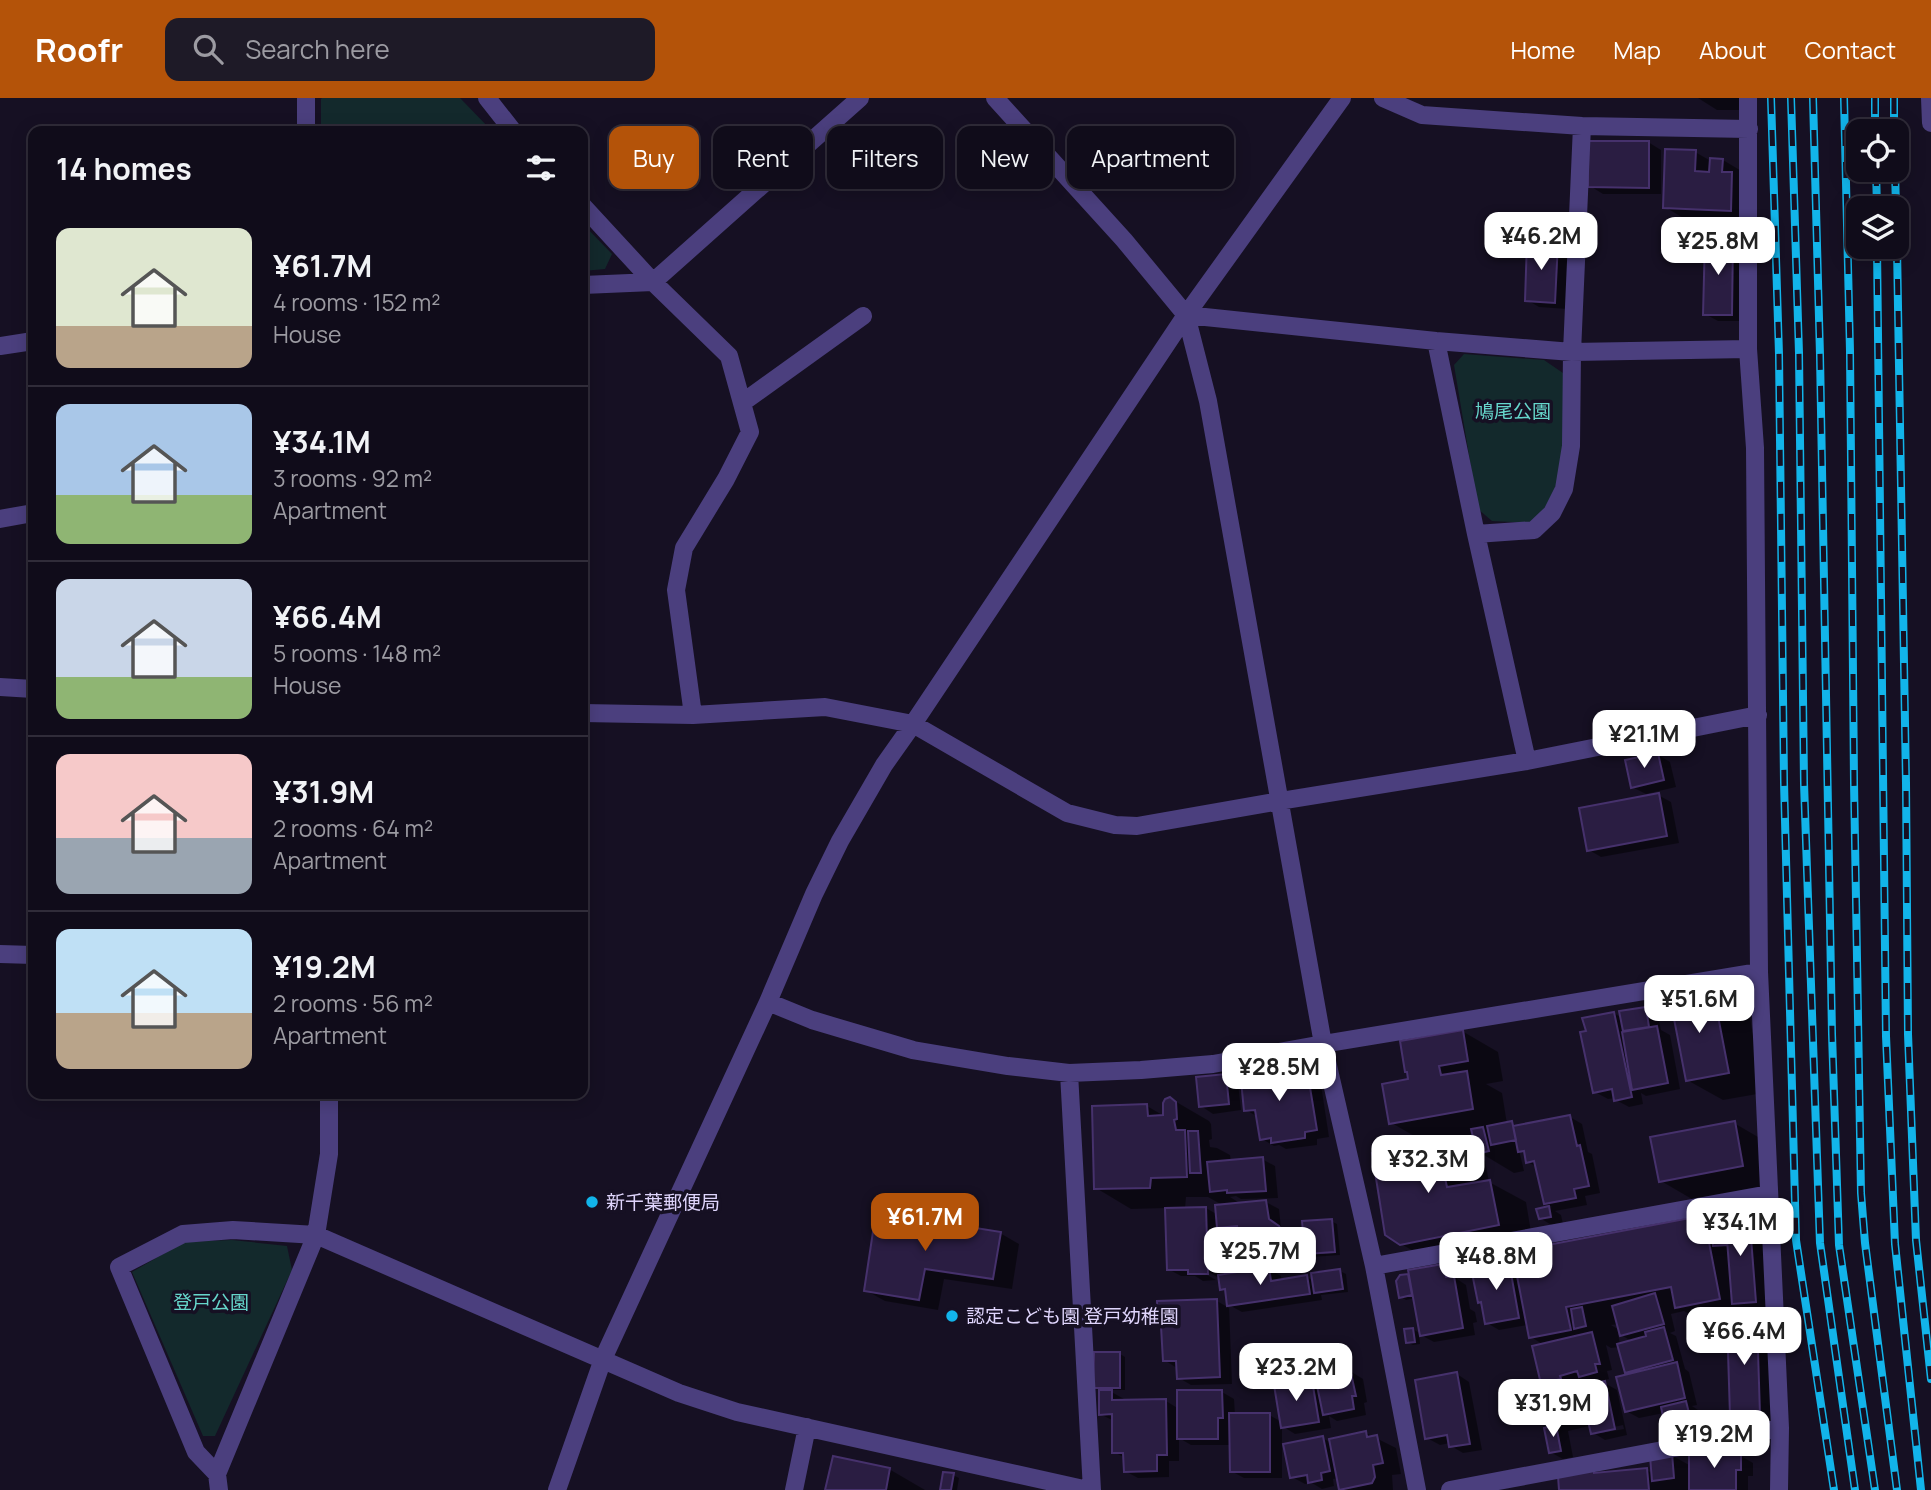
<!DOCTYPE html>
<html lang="en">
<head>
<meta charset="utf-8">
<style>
  :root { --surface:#100c1a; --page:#1e1a27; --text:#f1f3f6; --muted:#9c9ba2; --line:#302c39; --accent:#b45309 }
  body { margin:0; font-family:Manrope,"Noto Sans JP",sans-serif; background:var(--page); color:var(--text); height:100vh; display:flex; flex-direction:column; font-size:26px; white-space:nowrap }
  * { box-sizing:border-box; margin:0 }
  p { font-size:23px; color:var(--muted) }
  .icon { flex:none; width:38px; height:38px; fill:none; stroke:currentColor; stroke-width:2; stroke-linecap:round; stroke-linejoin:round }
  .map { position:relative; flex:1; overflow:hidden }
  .sheet { position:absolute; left:28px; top:28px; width:560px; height:973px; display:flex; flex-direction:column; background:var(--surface); border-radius:14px; box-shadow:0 4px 18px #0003,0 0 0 2px var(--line) }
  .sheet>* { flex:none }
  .hud { position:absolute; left:609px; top:28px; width:665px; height:63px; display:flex; gap:14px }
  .buttons { position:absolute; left:1846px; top:21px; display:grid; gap:14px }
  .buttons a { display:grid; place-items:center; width:63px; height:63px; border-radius:14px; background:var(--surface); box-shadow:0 4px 18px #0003,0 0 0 2px var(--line); font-size:35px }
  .price { position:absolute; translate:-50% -60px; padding:0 16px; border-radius:14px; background:#fff; color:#222; font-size:23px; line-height:46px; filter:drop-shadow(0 2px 4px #0008) }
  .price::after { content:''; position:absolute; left:50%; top:42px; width:21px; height:16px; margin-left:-10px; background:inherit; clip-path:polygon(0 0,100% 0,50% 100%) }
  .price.active { background:var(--accent); color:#fff }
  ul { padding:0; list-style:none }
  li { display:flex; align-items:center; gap:21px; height:175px; padding:0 28px }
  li+li { border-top:2px solid var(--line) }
  li span { display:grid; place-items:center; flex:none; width:196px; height:140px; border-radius:14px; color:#555 }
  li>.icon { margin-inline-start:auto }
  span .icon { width:84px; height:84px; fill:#fffc; stroke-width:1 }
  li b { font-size:30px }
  h2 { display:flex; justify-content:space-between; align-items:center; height:84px; padding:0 28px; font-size:30px }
  .pill { padding:0 24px; border-radius:14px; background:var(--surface); box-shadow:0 4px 18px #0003,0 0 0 2px var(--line); font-size:24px; line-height:63px }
  .pill.active { background:var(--accent); color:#fff }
  header { display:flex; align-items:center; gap:42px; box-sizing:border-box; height:98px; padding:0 35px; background:var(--accent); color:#fff }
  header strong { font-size:33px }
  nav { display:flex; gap:38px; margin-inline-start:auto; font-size:24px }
  .search { width:490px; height:63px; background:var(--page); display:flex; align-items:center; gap:18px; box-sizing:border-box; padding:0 24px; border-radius:14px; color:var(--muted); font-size:26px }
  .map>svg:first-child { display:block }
</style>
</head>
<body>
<header>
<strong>Roofr</strong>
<div class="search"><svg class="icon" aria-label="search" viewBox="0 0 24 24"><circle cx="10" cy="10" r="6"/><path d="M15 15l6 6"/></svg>Search here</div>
<nav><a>Home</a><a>Map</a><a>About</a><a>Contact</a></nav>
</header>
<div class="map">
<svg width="1931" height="1392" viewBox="0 0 1931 1392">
  <rect width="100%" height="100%" fill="#161023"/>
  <path fill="#13292c" d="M322,0H460L492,33H321V1Z
    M583,126L612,156L605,171L583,173Z
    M1464,256L1544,262L1563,275C1564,314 1572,378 1547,410C1543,415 1536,420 1531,425L1492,423L1478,411L1454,267Z
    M232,1142L287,1148L292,1172L215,1338H203L132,1174L184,1144Z"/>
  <path fill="#0007" fill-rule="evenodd" d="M1698,0H1753L1741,12H1717Z
    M1648,44L1661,52V96H1603L1590,88Z
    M1695,54L1711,63L1723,62L1748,77L1747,85L1757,91L1755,127L1690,124L1665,109Z
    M1733,142L1745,150L1744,223H1718L1705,216Z
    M1557,146L1570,153L1567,211L1539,209L1527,202Z
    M1657,656L1670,664L1676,689L1646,696L1632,689Z
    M1658,697L1671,704L1679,745L1601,759L1589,752Z
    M1713,894L1749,914L1763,995L1723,1002L1687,982Z
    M1646,911L1658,918L1661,932L1670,937L1680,991L1646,998L1641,995L1643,1006L1629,1009L1616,1002V1000L1608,1001L1595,994L1614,915L1622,920Z
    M1462,933L1498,954L1503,983L1486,986L1502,995L1507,1026L1512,1025L1519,1029L1570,1019L1582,1026L1588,1054L1592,1056L1600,1095L1585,1098L1587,1107L1555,1113L1561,1117L1563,1126L1553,1128L1540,1120L1539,1112L1552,1109L1545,1105L1537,1069L1528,1064L1526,1056L1519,1052L1524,1073L1514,1075L1479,1054L1474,1037L1448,1041L1485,1063L1489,1084L1526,1104L1533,1146L1440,1166L1455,1175L1457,1181L1466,1187L1470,1211L1475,1214L1477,1224L1473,1225L1475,1237L1434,1244L1419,1236L1420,1246L1413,1247L1407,1244L1413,1231L1421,1236L1415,1200L1406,1202L1400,1198L1408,1178L1411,1179L1440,1168L1401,1146L1428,1046L1390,1024L1410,983Z
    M1260,970L1271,976L1307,973L1320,980L1329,1039L1317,1041V1047L1286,1051L1279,1047L1274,1048L1262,1041L1258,1019L1246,1012Z
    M1225,978L1238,985L1241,1012L1213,1016L1201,1008Z
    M1173,1002L1209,1023L1211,1026L1212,1041L1209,1042L1210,1049L1217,1050L1230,1057L1231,1064L1262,1061L1275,1068L1278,1100L1241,1101L1236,1098L1230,1099L1238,1104V1106L1266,1104L1279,1111L1281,1130L1292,1138L1294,1150L1303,1155L1305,1171L1274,1174L1281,1178L1282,1183L1307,1179L1314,1183L1340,1173L1346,1176L1348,1194L1321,1197L1322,1202L1242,1214L1229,1207L1232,1286L1191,1287L1179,1280L1177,1270L1164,1262L1217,1203L1229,1210L1227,1194L1222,1191L1221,1181L1201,1170L1200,1173L1216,1182L1203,1183L1195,1178H1181L1168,1171L1166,1110L1131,1111L1096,1090L1147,1008L1164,1018ZM1186,1099H1208L1224,1108L1218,1117L1206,1110L1185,1111ZM1219,1129L1231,1137L1240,1136L1241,1148L1219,1150ZM1220,1169L1234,1177L1220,1179Z
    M1734,1025L1770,1046L1778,1088L1697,1104L1661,1083Z
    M1748,1116L1761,1123L1768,1211L1753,1212L1755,1222L1781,1238L1784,1330L1757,1331L1732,1317L1728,1226L1712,1229L1684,1213L1671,1216L1675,1233L1670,1235L1676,1238L1685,1271L1689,1274L1697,1307L1692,1308L1698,1312L1704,1333L1681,1339L1668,1331L1664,1315L1639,1320L1626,1313L1632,1277L1626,1274L1619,1249L1611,1250L1606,1247L1612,1272L1607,1273L1609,1281L1601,1283L1617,1292L1627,1337L1605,1342L1592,1334L1591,1330L1589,1328L1568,1333L1573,1359L1563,1361L1550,1354L1552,1330L1546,1297L1550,1296L1546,1294L1544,1286V1247L1531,1239L1528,1227L1499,1232L1487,1225L1483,1206L1480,1204L1508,1165L1521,1173L1690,1122L1713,1135L1724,1121L1727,1123ZM1619,1226L1621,1233L1611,1227ZM1618,1235L1633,1244L1620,1247ZM1586,1281L1596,1287L1568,1293L1567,1289L1573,1287L1572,1285ZM1623,1327L1624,1331L1601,1335V1332Z
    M1331,1123L1337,1126L1340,1157L1312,1159L1306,1155Z
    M1000,1135L1019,1146L1012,1191L944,1181L938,1212L885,1203L865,1192Z
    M1120,1256L1125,1259V1292H1108L1124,1301V1304L1166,1303L1179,1311L1222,1294L1234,1301L1235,1317H1269L1282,1324L1307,1284H1312L1319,1288L1350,1273L1363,1281L1367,1304L1364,1305L1366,1317L1337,1323L1329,1318L1331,1330L1295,1336L1282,1328V1380H1244L1231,1373V1347H1191L1179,1340V1363H1169V1379L1138,1380L1125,1373V1360L1114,1354V1323L1100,1316L1101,1292L1095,1289Z
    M1457,1276L1469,1284L1482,1352L1463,1355L1451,1348L1450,1345L1440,1347L1427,1340Z
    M1366,1335L1396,1350L1401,1376L1392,1377L1393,1392H1343L1341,1391L1339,1380L1333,1381L1334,1388L1322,1391L1312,1385L1305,1386L1292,1379L1322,1340L1332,1345Z
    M1734,1354L1753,1365V1378H1748V1392H1560L1593,1372L1600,1376L1647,1372L1653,1376L1671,1357L1691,1368Z
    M889,1371L925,1392H827Z
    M953,1377L959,1380L957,1392H942Z"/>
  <path fill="#2a1d42" stroke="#46316c" stroke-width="2" d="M1588,43H1649V90L1588,89Z
    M1665,51L1696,52L1695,73L1709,74L1710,60L1723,61L1722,74H1732L1731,113L1663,110Z
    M1705,140L1733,141L1732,217H1703Z
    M1527,143L1558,144L1555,205L1525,203Z
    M1658,655L1664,682L1631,690L1625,662Z
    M1659,695L1667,738L1587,753L1579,710Z
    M1713,892L1729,975L1686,983L1670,900Z
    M1646,909L1649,929L1623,933L1619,913Z
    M1614,914L1632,999L1614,1003L1612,991L1593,995L1580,934L1586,933L1582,920Z
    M1657,928L1668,985L1632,992L1622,934Z
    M1463,932L1468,963L1439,968L1441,977L1467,973L1473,1011L1389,1026L1382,986L1408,981L1407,974H1405L1400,943Z
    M1261,968L1262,975L1307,971L1317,1032L1305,1034V1040L1271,1045V1040L1260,1042L1255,1012L1244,1013L1240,972Z
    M1226,976L1229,1006L1199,1009L1196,979Z
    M1170,999L1176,1004L1177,1021L1174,1022L1176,1032H1185L1187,1079L1151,1080L1150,1090L1094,1091L1092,1008L1147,1006L1148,1018L1163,1017V1005L1165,1001Z
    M1570,1017L1577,1048L1580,1047L1589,1088L1574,1091L1576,1100L1544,1106L1534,1063L1526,1065L1524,1053L1518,1054L1513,1028Z
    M1512,1023L1516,1042L1491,1047L1487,1028Z
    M1735,1023L1743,1068L1659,1084L1650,1039Z
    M1483,1029L1489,1053L1477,1056L1471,1031Z
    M1188,1033H1198L1201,1075H1190Z
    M1449,1040L1455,1069L1443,1071L1447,1089L1490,1082L1499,1127L1400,1147L1385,1137L1372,1055Z
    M1263,1059L1266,1093L1227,1095V1092L1210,1094L1207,1064Z
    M1266,1102L1269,1121L1279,1128L1282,1133L1283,1140L1281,1146H1291L1293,1165L1221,1171L1219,1148L1239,1146L1237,1128L1217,1130L1215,1107Z
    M1549,1108L1551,1119L1539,1121L1536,1111Z
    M1206,1109L1208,1176H1188V1172H1167L1165,1110Z
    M876,1114L1001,1134L993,1181L925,1171L919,1202L864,1193Z
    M1749,1114L1756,1204L1732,1206L1725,1116Z
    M1724,1119L1727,1147L1713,1148L1710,1121Z
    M1690,1120L1695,1142L1708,1139L1720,1201L1675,1210L1671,1189L1566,1209L1571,1232L1529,1240L1516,1173L1525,1171L1521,1152Z
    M1332,1121L1335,1154L1305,1156L1302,1123Z
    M1509,1164L1519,1220L1485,1226L1481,1204L1478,1205L1471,1170Z
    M1443,1166L1446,1179L1454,1178L1463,1230L1420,1238L1408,1172Z
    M1269,1169L1271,1183L1307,1177L1310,1196L1227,1208L1225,1191L1220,1192L1218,1177Z
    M1340,1171L1343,1191L1314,1195L1311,1175Z
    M1408,1176L1412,1197L1399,1200L1396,1183L1400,1177Z
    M1655,1195L1664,1226L1620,1238L1612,1208Z
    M1217,1201L1220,1279L1177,1281L1176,1263H1163L1161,1228H1158L1157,1203Z
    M1582,1209L1586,1228L1574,1231L1571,1211Z
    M1757,1221L1760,1317L1730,1318L1727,1222Z
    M1664,1229L1673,1262L1625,1275L1617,1246L1646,1238L1645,1234Z
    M1413,1230L1415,1244L1406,1245L1404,1231Z
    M1592,1234L1600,1266H1595L1597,1274L1579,1279L1577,1273L1560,1278L1561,1281L1541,1286L1532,1248Z
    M1094,1254H1120V1290H1093Z
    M1677,1264L1685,1300L1625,1314L1616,1279Z
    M1350,1271L1356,1298H1352L1354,1311L1323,1317L1315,1278Z
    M1457,1274L1470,1346L1449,1349L1447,1337L1425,1341L1415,1282Z
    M1304,1281L1305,1283L1312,1282L1319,1324L1281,1330L1274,1287Z
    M1561,1281L1564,1291L1545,1295L1543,1285Z
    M1605,1283L1615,1331L1591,1336L1588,1323L1579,1325V1321L1550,1327L1544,1296Z
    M1099,1292H1112V1302L1166,1301L1167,1357H1157V1373L1124,1374L1123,1355H1112V1316L1099,1317Z
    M1177,1292H1222L1223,1320H1218V1341H1177Z
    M1686,1303L1692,1327L1666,1333L1661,1309Z
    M1229,1315H1270V1374H1230Z
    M1556,1327L1561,1353L1549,1355L1544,1330Z
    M1366,1333L1367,1339L1377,1337L1383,1365L1373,1367L1375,1379L1372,1385L1339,1392L1329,1341Z
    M1323,1338L1330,1373L1321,1375L1322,1382L1308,1385L1307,1377L1290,1380L1283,1346Z
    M1734,1352V1356H1741V1372H1736V1392H1689V1353Z
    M1672,1355L1674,1380L1652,1383L1650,1358Z
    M833,1358L890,1370L886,1392H825Z
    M1594,1370V1375L1647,1370L1649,1392H1559L1558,1378Z
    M943,1374L954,1375L951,1392H940Z"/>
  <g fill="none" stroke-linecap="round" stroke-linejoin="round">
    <path stroke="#4b3f7e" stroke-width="18" d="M306,0V33
      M487,0L513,33
      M995,0L1124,142L1186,217L1208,303L1323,946L1374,1168L1417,1392
      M1383,0L1422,17L1582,28L1749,31
      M1748,0V251L1755,350L1759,874L1780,1330L1779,1392
      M1930,0L1931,25
      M583,108L653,184L729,258L750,334L726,381L684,450L676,492L693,617
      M583,187L653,184L860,0
      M1186,217L1436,243L1572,254L1748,251
      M1436,243L1476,436L1527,663
      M0,248L33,243
      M742,305L863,218
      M0,421L33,415
      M1476,436L1534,432L1552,415L1564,391L1571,348L1572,254L1582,28
      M0,589L33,591
      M583,615L693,617L825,609L913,626L1067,715L1115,727L1137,728L1280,703L1527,663L1758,617
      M0,856L33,857
      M768,904L812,922L913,952L1008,968L1069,975L1141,972L1213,966L1323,946L1759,874
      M1069,975L1092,1392
      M1374,1168L1769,1096
      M217,1376L196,1354L119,1169L183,1136L233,1132L316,1137L679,1295L737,1314L1088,1392
      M219,1392L217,1376L316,1137L329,1056V996
      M557,1392L603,1261L768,904L814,796L840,743L884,667L913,626L1186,217L1342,0
      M794,1392L807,1329
      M1450,1392L1780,1330"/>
    <defs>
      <path id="rail" d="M1771,0L1779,256L1784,684L1796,1142L1834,1392
        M1791,0L1799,255L1804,685L1820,1145L1855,1392
        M1813,0L1820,257L1832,936L1839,1147L1875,1392
        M1844,0L1850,253L1854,684L1861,1095L1865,1145L1897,1392
        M1875,0V33
        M1894,0V33
        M1876,72L1877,110
        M1895,72L1896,110
        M1877,149L1886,938L1895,1146L1921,1392
        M1897,149L1906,685L1908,936L1916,1142L1931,1281"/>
    </defs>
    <use href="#rail" stroke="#12b4ea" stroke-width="8"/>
    <use href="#rail" stroke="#161023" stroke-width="5" stroke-dasharray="16" stroke-linecap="butt"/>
  </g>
  <g fill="#12b4ea" stroke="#161023" stroke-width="2.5">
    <circle cx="592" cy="1104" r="7"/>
    <circle cx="952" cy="1218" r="7"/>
  </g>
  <g text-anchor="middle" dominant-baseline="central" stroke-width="7" stroke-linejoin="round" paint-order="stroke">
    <g font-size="19" fill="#66d6cb" stroke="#161023">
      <text x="1513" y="313">鳩尾公園</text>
      <text x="211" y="1204">登戸公園</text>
    </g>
    <g font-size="19" fill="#dfd5fc" stroke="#161023" text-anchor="start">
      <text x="606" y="1104">新千葉郵便局</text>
      <text x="966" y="1218">認定こども園 登戸幼稚園</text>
    </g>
  </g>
</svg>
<div class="buttons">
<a><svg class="icon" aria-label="locate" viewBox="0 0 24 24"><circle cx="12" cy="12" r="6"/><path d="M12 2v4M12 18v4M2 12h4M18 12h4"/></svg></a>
<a><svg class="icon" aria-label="layers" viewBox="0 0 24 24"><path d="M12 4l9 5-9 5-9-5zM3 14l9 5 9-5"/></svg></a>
</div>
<b class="price" style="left:1541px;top:174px">¥46.2M</b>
<b class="price" style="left:1718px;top:179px">¥25.8M</b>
<b class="price" style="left:1644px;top:672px">¥21.1M</b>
<b class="price" style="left:1699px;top:937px">¥51.6M</b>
<b class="price" style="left:1279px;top:1005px">¥28.5M</b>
<b class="price" style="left:1428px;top:1097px">¥32.3M</b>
<b class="price active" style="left:925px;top:1155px">¥61.7M</b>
<b class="price" style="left:1740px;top:1160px">¥34.1M</b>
<b class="price" style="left:1260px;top:1189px">¥25.7M</b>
<b class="price" style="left:1496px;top:1194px">¥48.8M</b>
<b class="price" style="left:1744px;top:1269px">¥66.4M</b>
<b class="price" style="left:1296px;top:1305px">¥23.2M</b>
<b class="price" style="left:1553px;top:1341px">¥31.9M</b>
<b class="price" style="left:1714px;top:1372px">¥19.2M</b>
<div class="hud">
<a class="pill active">Buy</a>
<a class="pill">Rent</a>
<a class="pill">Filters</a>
<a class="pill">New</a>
<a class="pill">Apartment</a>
</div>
<section class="sheet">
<h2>14 homes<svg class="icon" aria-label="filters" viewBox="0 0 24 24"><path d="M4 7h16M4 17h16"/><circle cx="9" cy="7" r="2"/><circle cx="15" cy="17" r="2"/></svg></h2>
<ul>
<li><span style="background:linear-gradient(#dfe7d0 70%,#b9a48a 0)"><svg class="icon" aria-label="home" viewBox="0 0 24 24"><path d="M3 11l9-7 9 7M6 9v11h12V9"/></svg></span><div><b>¥61.7M</b><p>4 rooms · 152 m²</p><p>House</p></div></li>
<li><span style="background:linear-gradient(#a9c7e8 65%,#8fb573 0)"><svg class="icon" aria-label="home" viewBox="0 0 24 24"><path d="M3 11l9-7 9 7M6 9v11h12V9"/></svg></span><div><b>¥34.1M</b><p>3 rooms · 92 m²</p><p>Apartment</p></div></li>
<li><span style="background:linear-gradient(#c9d6e8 70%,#8fb573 0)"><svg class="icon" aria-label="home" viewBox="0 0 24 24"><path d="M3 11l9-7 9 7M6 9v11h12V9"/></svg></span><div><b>¥66.4M</b><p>5 rooms · 148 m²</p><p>House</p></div></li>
<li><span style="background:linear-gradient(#f6c9c9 60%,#9aa5b1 0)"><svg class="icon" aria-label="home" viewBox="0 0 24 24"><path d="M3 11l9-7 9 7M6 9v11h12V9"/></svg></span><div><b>¥31.9M</b><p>2 rooms · 64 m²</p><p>Apartment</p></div></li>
<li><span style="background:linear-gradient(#bfe0f5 60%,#b9a48a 0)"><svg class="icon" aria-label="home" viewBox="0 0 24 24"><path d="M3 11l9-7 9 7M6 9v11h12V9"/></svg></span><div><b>¥19.2M</b><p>2 rooms · 56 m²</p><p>Apartment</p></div></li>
</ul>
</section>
</div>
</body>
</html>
